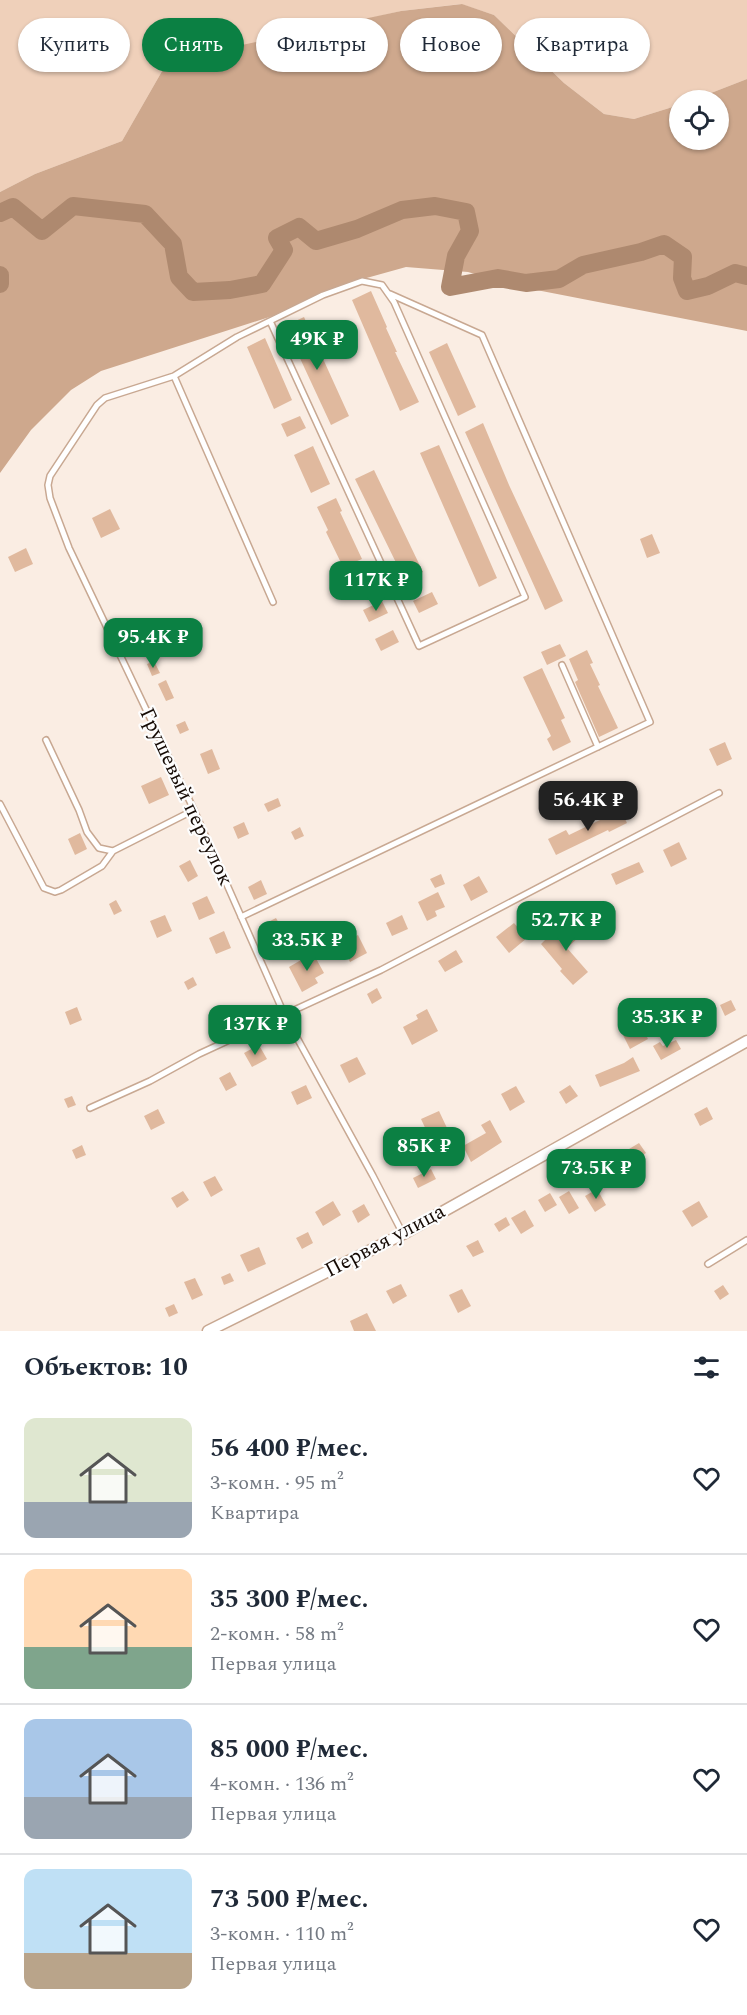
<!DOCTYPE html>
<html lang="ru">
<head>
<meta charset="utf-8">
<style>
  :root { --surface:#fff; --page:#f6f6f7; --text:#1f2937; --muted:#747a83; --line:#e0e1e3; --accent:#0b8043 }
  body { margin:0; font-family:Spectral,serif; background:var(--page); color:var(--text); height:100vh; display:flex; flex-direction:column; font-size:22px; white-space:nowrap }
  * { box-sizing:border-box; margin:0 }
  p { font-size:20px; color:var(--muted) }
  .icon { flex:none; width:33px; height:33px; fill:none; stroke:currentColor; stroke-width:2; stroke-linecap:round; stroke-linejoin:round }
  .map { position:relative; height:1331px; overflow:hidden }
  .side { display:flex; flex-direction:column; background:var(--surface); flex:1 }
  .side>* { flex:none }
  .guide { position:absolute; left:18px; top:18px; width:711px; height:54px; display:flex; gap:12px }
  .controls { position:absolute; left:669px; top:90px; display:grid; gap:12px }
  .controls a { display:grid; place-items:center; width:60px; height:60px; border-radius:50%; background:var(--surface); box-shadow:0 2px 4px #0004; font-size:30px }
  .price { position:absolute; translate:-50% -51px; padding:0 14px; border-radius:12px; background:var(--accent); color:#fff; font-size:20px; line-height:39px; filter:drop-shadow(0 2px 3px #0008) }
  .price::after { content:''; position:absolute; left:50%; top:36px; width:18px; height:14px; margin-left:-9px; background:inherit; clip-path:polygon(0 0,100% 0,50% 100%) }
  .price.active { background:#222; color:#fff }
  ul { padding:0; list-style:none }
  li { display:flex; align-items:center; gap:18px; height:150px; padding:0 24px }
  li+li { border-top:2px solid var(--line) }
  li span { display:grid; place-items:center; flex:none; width:168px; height:120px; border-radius:12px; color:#555 }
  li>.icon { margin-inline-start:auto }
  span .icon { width:72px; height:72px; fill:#fffc; stroke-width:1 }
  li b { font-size:26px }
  h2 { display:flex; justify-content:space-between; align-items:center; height:72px; padding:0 24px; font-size:26px }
  .chip { padding:0 21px; border-radius:27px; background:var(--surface); box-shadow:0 2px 4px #0004; font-size:21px; line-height:54px }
  .chip.active { background:var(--accent); color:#fff }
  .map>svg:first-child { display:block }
</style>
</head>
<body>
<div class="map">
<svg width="747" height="1331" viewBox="0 0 747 1331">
  <rect width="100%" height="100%" fill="#faede3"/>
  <path fill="#efd0ba" d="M0,0H747V79L693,100H680L679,105L634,119L604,114L564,83L494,15L461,4L401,11L165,66L122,141L35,174L0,192Z"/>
  <path fill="#cea88d" d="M462,4L494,15L564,83L604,114L634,119L679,105L680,140H718V100H693L747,79V331L516,286L468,272L406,267L345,284L288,311L101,371L71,390L31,430L0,473V192L35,174L122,141L165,66L209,52L401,11Z"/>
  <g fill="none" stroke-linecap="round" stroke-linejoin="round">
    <path stroke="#ae896f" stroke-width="18" d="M0,213L13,207L42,231L73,206L145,214L173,244L179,277L193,292L230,290L262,284L284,250L277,238L299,227L316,241L357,229L402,210L435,206L466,212L470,231L456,256L450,287L498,278L526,283L559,279L583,265L641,252L664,244L683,257L682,278L687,291L708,286L735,273L747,276
      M0,275V284"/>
  </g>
  <path fill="#e0b99e" d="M371,291L387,327L386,328L397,352H395L419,402L400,411L352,300Z
    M304,317L349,416L331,425L285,326Z
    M265,338L292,400L274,409L247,347Z
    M447,343L476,407L458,416L429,352Z
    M300,416L306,428L287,437L281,424Z
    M483,423L509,485L563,601L545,610L465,432Z
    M439,445L497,578L479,587L420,453Z
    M313,446L330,484L311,493L294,455Z
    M374,470L423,572L405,581L355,479Z
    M336,498L342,511L340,512L362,559L343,567L326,532L328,530L317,507Z
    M110,509L120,529L101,538L92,518Z
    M652,534L660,553L647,558L640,539Z
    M26,548L33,564L15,572L8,557Z
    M370,573L376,586L356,594L351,582Z
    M432,592L438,604L419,613L413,601Z
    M382,601L388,613L369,622L363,610Z
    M393,630L399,642L381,651L375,639Z
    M560,644L566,656L547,665L541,652Z
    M587,650L593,663L590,664L600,685L598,686L618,728L599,737L575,682L578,680L569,659Z
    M154,661L160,673L152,676L147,664Z
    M542,668L565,718L561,720L571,742L553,751L547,739L551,736L523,677Z
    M166,680L174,698L166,701L158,684Z
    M185,721L189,730L180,734L176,725Z
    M725,742L732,759L717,766L709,749Z
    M212,749L220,769L208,774L200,754Z
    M161,777L169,795L149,804L141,786Z
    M278,798L281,806L268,812L264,804Z
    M619,807L627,823L609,832L608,830L556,855L548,839L566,830L569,835L602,819L601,816Z
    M244,822L249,834L238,839L233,827Z
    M300,827L304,836L295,840L291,832Z
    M80,833L87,849L75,855L68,839Z
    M679,842L687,859L671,867L663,850Z
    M190,860L198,876L188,882L179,866Z
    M639,862L644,872L616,885L611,874Z
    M441,874L445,884L435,888L430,879Z
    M479,876L488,892L471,901L463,885Z
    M261,880L267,894L254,900L248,887Z
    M438,892L445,907L435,911L437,916L427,921L418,902Z
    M207,896L215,913L199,920L192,903Z
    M116,900L122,911L114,915L109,904Z
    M165,915L172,931L157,938L150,921Z
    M402,915L408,929L392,936L386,923Z
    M276,918L286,936L274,943L264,924Z
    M569,921L582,934L567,948L588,972L573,985L560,971L562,969L541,944L551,934L553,937Z
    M514,923L527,938L509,953L496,937Z
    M224,931L231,948L216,954L209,938Z
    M358,935L367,953L350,962L341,943Z
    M456,950L463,962L445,972L438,961Z
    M313,953L324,973L315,978L318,983L302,992L289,967Z
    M193,977L197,985L188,990L184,982Z
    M377,988L382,998L372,1004L367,994Z
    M731,1000L736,1010L725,1016L720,1005Z
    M241,1006L247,1018L229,1026L223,1014Z
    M77,1007L82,1020L70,1025L65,1012Z
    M427,1009L438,1031L412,1045L403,1027L418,1019L416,1015Z
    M691,1015L698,1030L684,1037L677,1023Z
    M638,1019L648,1039L630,1049L620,1029Z
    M676,1040L681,1049L661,1060L653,1046L660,1042L663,1046Z
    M259,1045L267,1059L252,1067L244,1053Z
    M357,1057L366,1074L349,1083L340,1065Z
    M633,1057L640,1071L600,1087L595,1075L624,1063Z
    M230,1072L237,1085L226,1091L219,1078Z
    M306,1085L312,1098L297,1105L291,1092Z
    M570,1085L578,1096L566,1104L559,1092Z
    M516,1086L525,1102L510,1111L501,1094Z
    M72,1096L76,1105L68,1108L64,1099Z
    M707,1107L713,1119L700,1126L694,1114Z
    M158,1109L165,1123L151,1130L144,1116Z
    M439,1111L447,1128L429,1136L421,1119Z
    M490,1120L502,1142L471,1162L463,1146L486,1133L481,1125Z
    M639,1143L646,1153L635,1160L629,1149Z
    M82,1145L86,1155L76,1159L72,1150Z
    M431,1169L436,1179L418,1188L413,1178Z
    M215,1176L223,1190L211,1197L203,1182Z
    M597,1189L606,1205L595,1212L585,1196Z
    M183,1191L189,1200L177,1208L171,1198Z
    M569,1191L579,1208L569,1214L559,1197Z
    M550,1193L557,1205L545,1212L538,1200Z
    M333,1201L341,1215L323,1226L315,1212Z
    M699,1201L708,1217L692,1227L682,1211Z
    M364,1204L370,1215L358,1223L352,1211Z
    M525,1210L534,1226L521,1234L511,1218Z
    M506,1217L510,1225L499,1232L494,1224Z
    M308,1232L313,1243L302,1249L296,1238Z
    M478,1240L484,1252L473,1257L466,1246Z
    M259,1247L266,1264L248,1272L240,1255Z
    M230,1273L234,1281L224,1285L221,1277Z
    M195,1278L203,1295L192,1300L184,1282Z
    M401,1284L407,1296L393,1304L386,1291Z
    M723,1285L729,1294L720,1300L714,1291Z
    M462,1289L471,1306L458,1313L449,1295Z
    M174,1304L178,1313L169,1317L165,1308Z
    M367,1313L376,1331H354L350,1321Z"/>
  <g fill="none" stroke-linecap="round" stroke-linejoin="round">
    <defs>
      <path id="lane" d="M270,321L419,646L525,597L394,302L382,285L362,281L323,295L237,337L174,376L105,398L97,405L50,476L48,485L50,498L69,548L194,810L285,1016L373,1176L403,1234
        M174,376L273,602
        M562,665L598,747
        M46,740L79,810L87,832L99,848L113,851L194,810
        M0,804L44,888L55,892L61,890L102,866L113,851
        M241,917L650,722L482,335L390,294
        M90,1108L150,1081L199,1054L381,970L719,793
        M708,1264L747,1240"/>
      <path id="street" d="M208,1331L403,1234L747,1041"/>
    </defs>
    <use href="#lane" stroke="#c8a892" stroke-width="8"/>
    <use href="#street" stroke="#c8a892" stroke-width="13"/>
    <use href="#lane" stroke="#fff" stroke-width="5"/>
    <use href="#street" stroke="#fff" stroke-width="10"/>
  </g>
  <g text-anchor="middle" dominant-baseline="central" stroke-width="4.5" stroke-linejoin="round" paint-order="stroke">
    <g font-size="21" fill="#150a04" stroke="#fdfdfd">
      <text transform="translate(186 797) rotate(65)">Грушевый переулок</text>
      <text transform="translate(385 1241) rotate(-28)">Первая улица</text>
    </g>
  </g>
</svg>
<div class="controls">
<a><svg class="icon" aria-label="locate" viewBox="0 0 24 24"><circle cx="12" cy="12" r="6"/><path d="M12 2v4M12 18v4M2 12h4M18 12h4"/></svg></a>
</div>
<b class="price" style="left:317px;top:371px">49K ₽</b>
<b class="price" style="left:376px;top:612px">117K ₽</b>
<b class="price" style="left:153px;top:669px">95.4K ₽</b>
<b class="price active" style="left:588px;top:832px">56.4K ₽</b>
<b class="price" style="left:566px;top:952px">52.7K ₽</b>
<b class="price" style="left:307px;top:972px">33.5K ₽</b>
<b class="price" style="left:667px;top:1049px">35.3K ₽</b>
<b class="price" style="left:255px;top:1056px">137K ₽</b>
<b class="price" style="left:424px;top:1178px">85K ₽</b>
<b class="price" style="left:596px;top:1200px">73.5K ₽</b>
<div class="guide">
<a class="chip">Купить</a>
<a class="chip active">Снять</a>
<a class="chip">Фильтры</a>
<a class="chip">Новое</a>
<a class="chip">Квартира</a>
</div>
</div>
<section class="side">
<h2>Объектов: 10<svg class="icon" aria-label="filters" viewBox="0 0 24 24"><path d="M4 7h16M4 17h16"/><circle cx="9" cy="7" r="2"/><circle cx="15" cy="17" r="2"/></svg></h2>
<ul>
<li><span style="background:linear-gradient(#dfe7d0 70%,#9aa5b1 0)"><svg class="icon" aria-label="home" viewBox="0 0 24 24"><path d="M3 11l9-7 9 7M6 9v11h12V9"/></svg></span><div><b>56 400 ₽/мес.</b><p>3-комн. · 95 m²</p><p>Квартира</p></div><svg class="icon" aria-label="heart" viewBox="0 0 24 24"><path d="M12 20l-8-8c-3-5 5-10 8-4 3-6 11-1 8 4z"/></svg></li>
<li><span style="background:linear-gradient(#ffd9b3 65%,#7fa58c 0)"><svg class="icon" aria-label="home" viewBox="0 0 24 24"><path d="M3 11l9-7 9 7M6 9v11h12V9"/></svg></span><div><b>35 300 ₽/мес.</b><p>2-комн. · 58 m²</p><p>Первая улица</p></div><svg class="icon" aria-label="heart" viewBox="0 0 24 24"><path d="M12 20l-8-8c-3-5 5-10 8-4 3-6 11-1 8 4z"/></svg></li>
<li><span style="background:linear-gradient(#a9c7e8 65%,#9aa5b1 0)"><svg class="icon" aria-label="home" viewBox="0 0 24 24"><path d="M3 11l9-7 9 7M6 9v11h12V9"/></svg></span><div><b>85 000 ₽/мес.</b><p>4-комн. · 136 m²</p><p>Первая улица</p></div><svg class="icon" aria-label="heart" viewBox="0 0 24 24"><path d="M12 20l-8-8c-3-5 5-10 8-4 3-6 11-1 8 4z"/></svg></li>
<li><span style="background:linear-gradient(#bfe0f5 70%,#b9a48a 0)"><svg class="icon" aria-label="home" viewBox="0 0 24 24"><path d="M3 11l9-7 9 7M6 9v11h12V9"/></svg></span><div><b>73 500 ₽/мес.</b><p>3-комн. · 110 m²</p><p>Первая улица</p></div><svg class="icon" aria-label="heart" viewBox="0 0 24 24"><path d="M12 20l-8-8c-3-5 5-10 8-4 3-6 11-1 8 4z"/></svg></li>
</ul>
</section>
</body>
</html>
